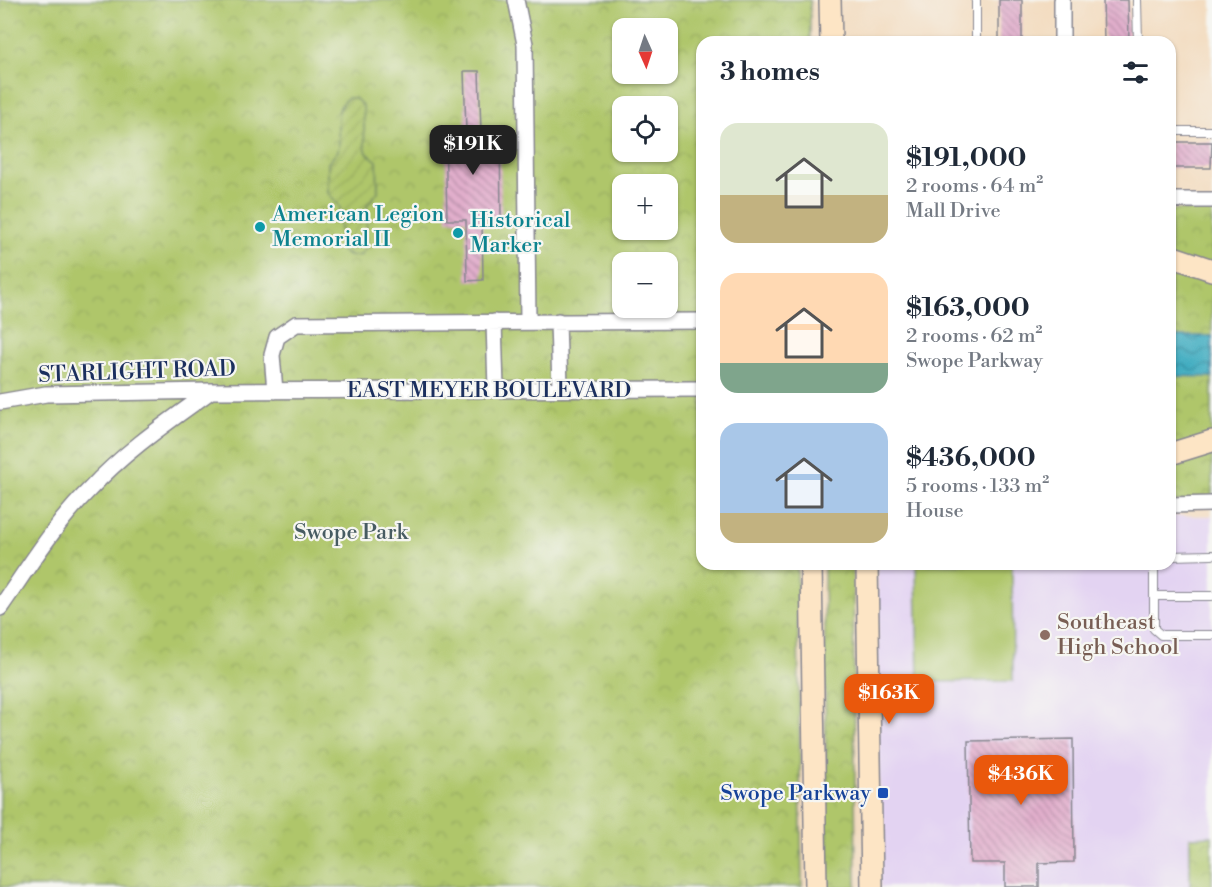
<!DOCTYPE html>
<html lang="en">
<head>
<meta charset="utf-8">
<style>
  :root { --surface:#fff; --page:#f6f6f7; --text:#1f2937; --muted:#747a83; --accent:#ea580c }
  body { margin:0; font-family:"Libre Bodoni",serif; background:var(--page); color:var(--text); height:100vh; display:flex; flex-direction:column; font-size:22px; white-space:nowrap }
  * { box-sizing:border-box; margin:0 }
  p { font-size:20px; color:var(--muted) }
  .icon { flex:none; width:33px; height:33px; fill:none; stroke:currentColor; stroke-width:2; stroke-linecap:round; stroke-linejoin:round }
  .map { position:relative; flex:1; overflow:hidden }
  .panel { position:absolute; left:696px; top:36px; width:480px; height:534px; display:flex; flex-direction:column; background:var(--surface); border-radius:18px; box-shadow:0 2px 4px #0004 }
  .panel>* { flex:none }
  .needle { width:39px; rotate:177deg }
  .fabs { position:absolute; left:612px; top:18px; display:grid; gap:12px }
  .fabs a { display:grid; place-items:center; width:66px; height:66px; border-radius:12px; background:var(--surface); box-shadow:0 2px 4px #0004; font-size:30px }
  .price { position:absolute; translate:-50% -51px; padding:0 14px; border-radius:12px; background:var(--accent); color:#fff; font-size:20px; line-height:39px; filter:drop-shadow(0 2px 3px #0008) }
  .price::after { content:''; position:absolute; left:50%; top:36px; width:18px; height:14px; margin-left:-9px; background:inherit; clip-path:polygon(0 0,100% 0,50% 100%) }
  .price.selected { background:#222; color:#fff }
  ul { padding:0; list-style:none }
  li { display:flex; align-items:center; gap:18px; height:150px; padding:0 24px }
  li span { display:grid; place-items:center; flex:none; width:168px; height:120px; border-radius:18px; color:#555 }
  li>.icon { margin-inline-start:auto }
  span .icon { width:72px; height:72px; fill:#fffc; stroke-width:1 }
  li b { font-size:26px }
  h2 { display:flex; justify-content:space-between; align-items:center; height:72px; padding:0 24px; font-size:26px }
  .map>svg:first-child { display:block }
</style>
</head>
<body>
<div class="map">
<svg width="1212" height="887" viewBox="0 0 1212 887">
  <defs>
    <pattern id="park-crowns" width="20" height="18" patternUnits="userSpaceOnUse" patternTransform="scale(1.5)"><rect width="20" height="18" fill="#afc66b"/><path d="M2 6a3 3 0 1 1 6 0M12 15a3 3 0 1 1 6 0" fill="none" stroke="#96aa5f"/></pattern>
    <pattern id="garden-furrows" width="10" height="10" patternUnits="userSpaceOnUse" patternTransform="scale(1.5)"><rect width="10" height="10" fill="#afc66b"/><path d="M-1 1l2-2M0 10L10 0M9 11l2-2" fill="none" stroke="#96aa5f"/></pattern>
    <pattern id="water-waves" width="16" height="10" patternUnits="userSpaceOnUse" patternTransform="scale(1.5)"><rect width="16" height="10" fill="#42adc1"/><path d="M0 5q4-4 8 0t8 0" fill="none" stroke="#368da0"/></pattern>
    <pattern id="building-back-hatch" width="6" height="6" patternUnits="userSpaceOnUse" patternTransform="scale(1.5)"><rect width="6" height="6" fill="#e2afcc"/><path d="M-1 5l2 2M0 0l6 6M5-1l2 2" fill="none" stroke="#b68fa9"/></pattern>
  </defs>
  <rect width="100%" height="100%" fill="#f6f6f2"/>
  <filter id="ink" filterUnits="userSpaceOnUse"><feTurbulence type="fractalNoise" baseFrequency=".0167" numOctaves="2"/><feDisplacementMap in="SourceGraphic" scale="12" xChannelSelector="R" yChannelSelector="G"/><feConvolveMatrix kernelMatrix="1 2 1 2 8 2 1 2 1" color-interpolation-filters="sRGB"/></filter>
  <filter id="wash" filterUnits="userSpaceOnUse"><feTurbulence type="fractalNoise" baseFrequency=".008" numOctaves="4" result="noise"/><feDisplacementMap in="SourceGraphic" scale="24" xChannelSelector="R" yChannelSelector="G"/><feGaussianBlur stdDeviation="1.35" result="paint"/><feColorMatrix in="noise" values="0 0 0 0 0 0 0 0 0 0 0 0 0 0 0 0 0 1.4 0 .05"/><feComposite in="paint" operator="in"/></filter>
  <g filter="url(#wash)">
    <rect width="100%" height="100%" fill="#f3dcc0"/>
    <path fill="#e3d3f2" d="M1170,516H1212V887H880L877,564H1170Z"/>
    <path fill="#afc66b" stroke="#657a64" stroke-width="1.5" d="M916,564H1012L1013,681L918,682Z"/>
    <path fill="url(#park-crowns)" stroke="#657a64" stroke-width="1.5" fill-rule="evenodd" d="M0,0H810V42H702V564H797L802,887H0ZM622,28H668V74H622ZM622,106H668V152H622ZM622,184H668V230H622ZM622,262H668V308H622Z
      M1170,210H1212V502L1170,501Z
      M824,564H853L856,887H827Z
      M1212,836V887H1190V837Z"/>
    <path fill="url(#garden-furrows)" stroke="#657a64" stroke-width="1.5" d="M348,98H355L363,106L365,147L367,153L377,161L378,192L367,205L366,247L361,255C351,258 344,257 340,246V207L328,193V163L338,151L339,146C339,131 333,106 348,98Z"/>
    <path fill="url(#water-waves)" stroke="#2e6e90" stroke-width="1.5" d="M1170,336H1212V377L1170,376Z"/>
    <g id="blocks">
      <path fill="url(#building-back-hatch)" d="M999,0H1022V42H999Z
        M1103,0H1128L1129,42H1104Z
        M464,71H479L481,131H500L501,219L482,220L483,280L467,281L466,220H447L445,132L466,131Z
        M1170,142H1212L1211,168H1170Z
        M1073,739L1074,862L1039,863V887H1005V863H970L968,741Z"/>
    </g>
  </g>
  <g filter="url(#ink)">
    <use href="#blocks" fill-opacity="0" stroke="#87868f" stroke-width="1.5"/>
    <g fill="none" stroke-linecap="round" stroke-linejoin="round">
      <defs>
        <path id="lane" d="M976,0V42
          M1137,0L1138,42
          M1170,131H1212
          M1170,556L1212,555
          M1154,564V629L1161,635H1212
          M1154,596H1212"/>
        <path id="street" d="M516,0L525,44L528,322
          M1062,0V42
          M1170,200H1212
          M558,321L560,388
          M494,322L496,389
          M275,391L272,355L277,337L296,324L702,321
          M0,402L46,394L211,391L702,389
          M1170,505L1212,504
          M0,608C28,568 54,525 89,490C125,451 168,422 211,391"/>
        <path id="secondary" d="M830,0L831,42
          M1170,256L1212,270
          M1170,454L1212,441
          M811,564L816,887
          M867,564L872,887"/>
      </defs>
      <use href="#lane" stroke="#87868f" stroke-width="10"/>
      <use href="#street" stroke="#87868f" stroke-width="18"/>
      <use href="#secondary" stroke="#87868f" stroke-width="24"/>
      <use href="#lane" stroke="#fff" stroke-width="8"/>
      <use href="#street" stroke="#fff" stroke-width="15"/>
      <use href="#secondary" stroke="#fde5c5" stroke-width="21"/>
    </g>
  </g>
  <g fill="#0f9aa8" stroke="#f6f6f2" stroke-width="2">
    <circle cx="260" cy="227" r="6"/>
    <circle cx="458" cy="233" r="6"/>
  </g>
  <circle fill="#8d6e63" stroke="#f6f6f2" stroke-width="2" cx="1045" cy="635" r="6"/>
  <rect fill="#1a4fb4" stroke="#f6f6f2" stroke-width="2" x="877" y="787" width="12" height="12" rx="3"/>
  <g text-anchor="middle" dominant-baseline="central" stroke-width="4.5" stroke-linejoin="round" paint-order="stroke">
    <g font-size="22" fill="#0d838f" stroke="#f6f6f2" text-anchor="start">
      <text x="272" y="214">American Legion<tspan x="272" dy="25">Memorial II</tspan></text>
      <text x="470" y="220">Historical<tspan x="470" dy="25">Marker</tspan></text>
    </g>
    <g font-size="22" fill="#1b2f5e" stroke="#f6f6f2">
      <text transform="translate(137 372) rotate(-2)">STARLIGHT ROAD</text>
      <text x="489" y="390">EAST MEYER BOULEVARD</text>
    </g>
    <g font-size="22" fill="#475c62" stroke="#f6f6f2">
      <text x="351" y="532">Swope Park</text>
    </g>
    <g font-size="22" fill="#785e54" stroke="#f6f6f2" text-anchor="start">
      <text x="1057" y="622">Southeast<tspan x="1057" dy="25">High School</tspan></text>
    </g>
    <g font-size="22" fill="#164399" stroke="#f6f6f2" text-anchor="end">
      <text x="871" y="793">Swope Parkway</text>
    </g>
  </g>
</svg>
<div class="fabs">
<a><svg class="needle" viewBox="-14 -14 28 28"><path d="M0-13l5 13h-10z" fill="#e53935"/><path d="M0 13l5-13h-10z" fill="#747a83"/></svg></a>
<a><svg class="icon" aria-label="locate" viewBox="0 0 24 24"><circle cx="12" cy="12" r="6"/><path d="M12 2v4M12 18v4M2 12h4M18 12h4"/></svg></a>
<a>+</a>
<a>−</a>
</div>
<b class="price selected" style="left:473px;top:176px">$191K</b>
<b class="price" style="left:889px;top:725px">$163K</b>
<b class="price" style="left:1021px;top:806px">$436K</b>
<section class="panel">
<h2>3 homes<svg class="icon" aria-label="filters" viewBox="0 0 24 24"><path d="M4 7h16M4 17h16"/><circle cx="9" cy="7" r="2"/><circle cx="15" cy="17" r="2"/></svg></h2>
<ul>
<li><span style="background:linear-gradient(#dfe7d0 60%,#c2b280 0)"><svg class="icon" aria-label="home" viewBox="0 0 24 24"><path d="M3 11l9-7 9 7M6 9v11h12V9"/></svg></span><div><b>$191,000</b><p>2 rooms · 64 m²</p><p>Mall Drive</p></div></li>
<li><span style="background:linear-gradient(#ffd9b3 75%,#7fa58c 0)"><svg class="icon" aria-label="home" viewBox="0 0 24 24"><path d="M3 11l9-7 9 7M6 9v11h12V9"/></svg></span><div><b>$163,000</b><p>2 rooms · 62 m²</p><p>Swope Parkway</p></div></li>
<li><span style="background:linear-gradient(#a9c7e8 75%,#c2b280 0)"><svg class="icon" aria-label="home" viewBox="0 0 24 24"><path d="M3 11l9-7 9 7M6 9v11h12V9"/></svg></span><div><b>$436,000</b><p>5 rooms · 133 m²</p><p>House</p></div></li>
</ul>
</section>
</div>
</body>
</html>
